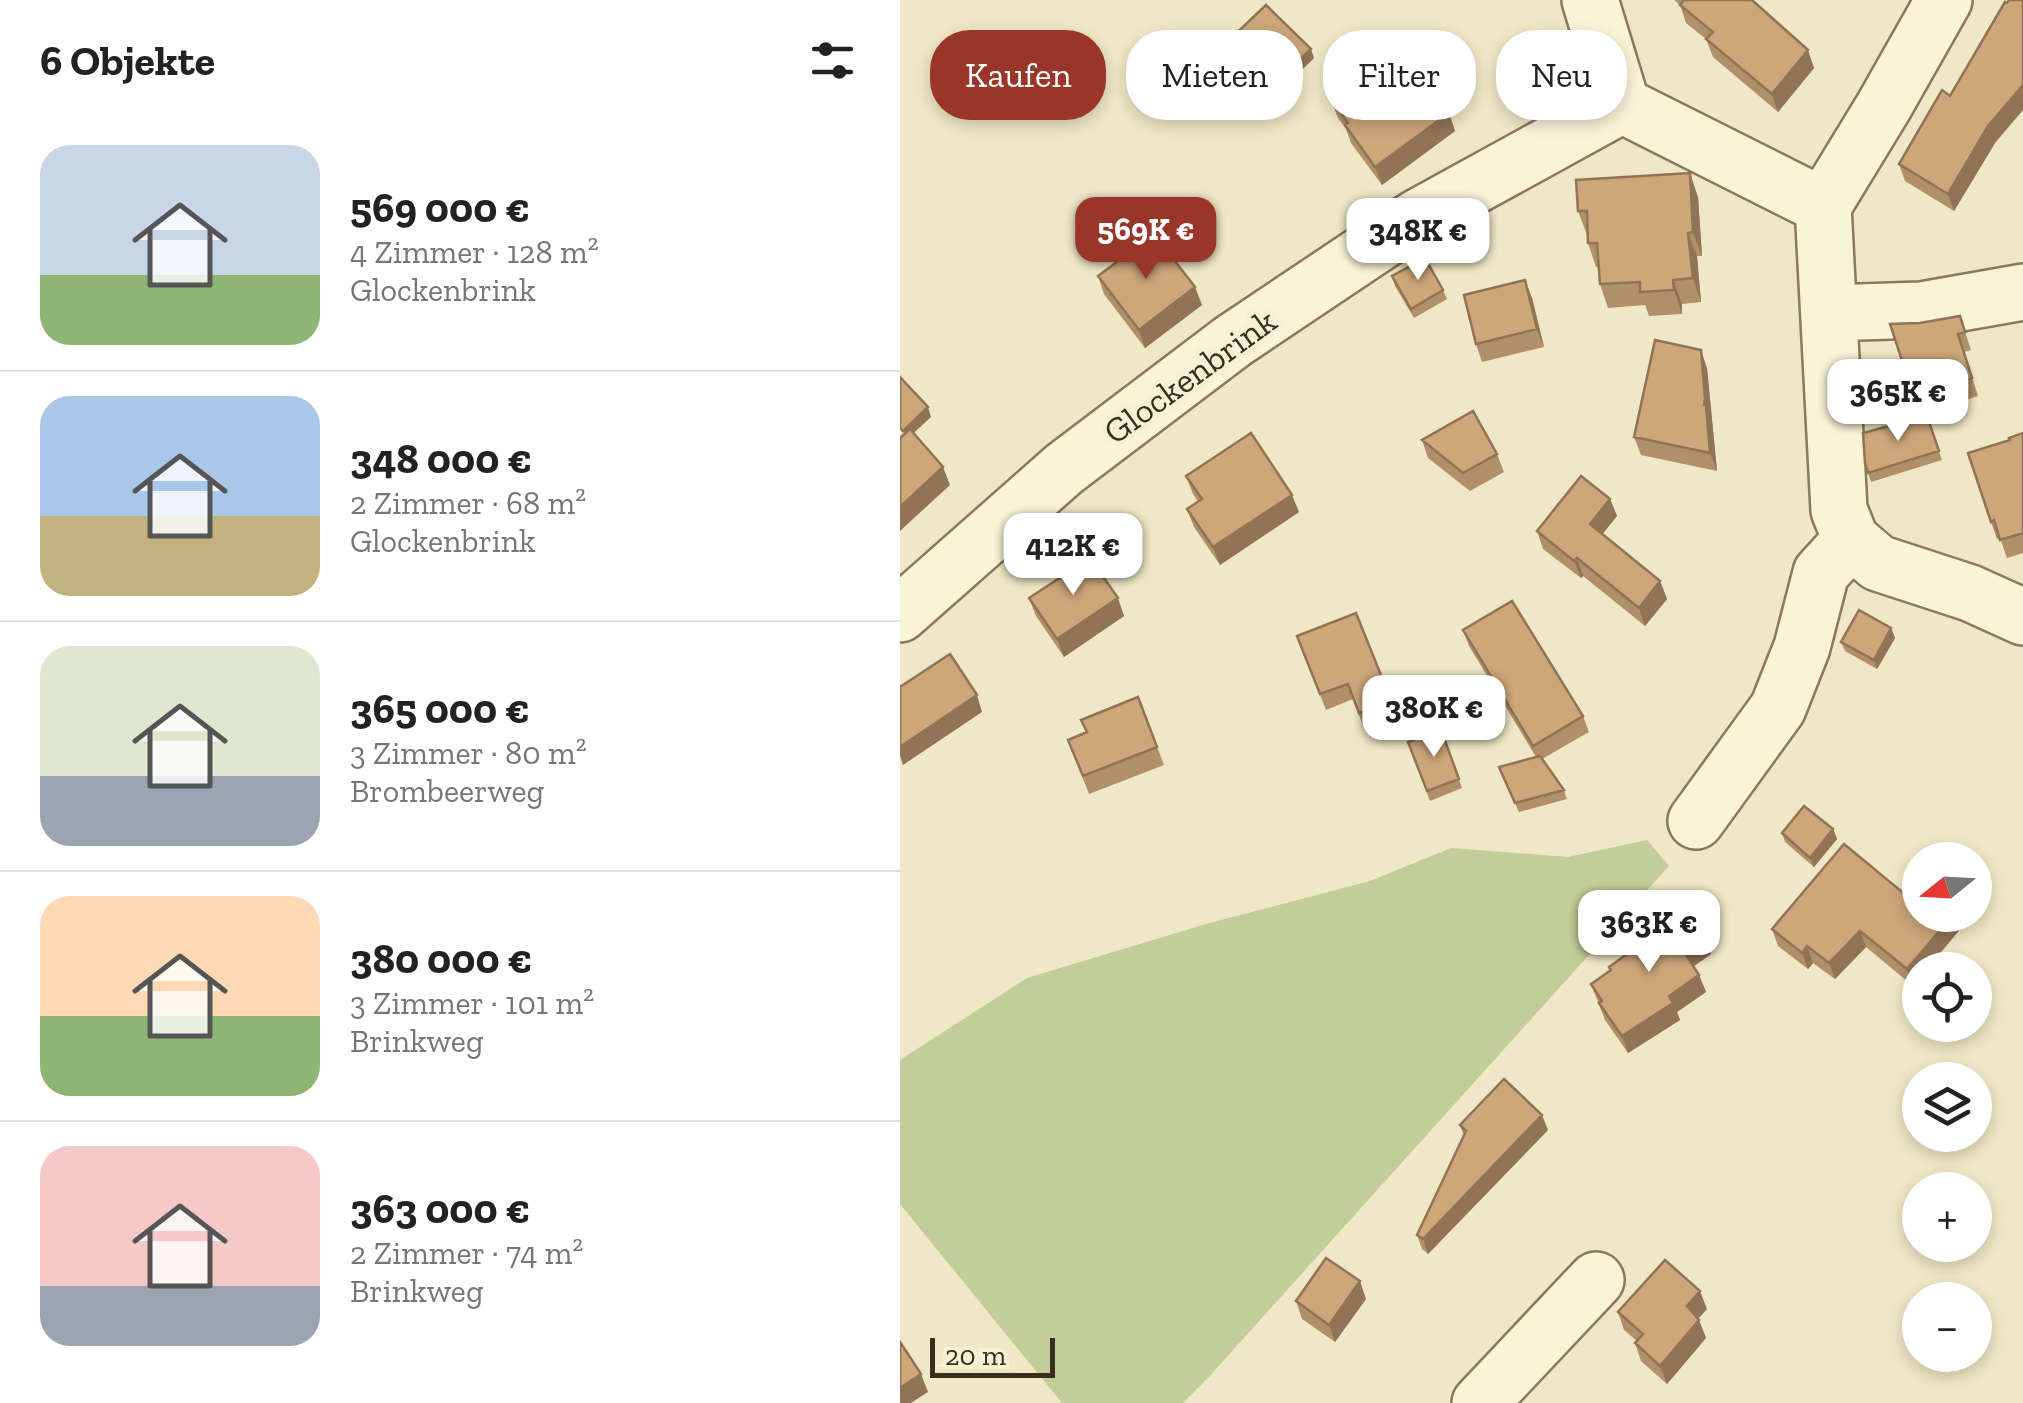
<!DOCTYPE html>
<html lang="de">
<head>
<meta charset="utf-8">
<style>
  :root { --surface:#fff; --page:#f6f6f6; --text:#222; --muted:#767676; --line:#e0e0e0; --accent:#9a352a }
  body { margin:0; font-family:"Zilla Slab",serif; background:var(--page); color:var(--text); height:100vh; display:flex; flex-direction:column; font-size:38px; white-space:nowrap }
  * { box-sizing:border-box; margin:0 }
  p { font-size:32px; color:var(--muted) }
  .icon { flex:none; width:55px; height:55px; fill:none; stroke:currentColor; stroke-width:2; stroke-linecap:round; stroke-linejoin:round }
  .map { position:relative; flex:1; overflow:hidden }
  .sheet { display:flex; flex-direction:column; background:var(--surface); width:900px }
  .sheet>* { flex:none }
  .hud { position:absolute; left:30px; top:30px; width:942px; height:90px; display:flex; gap:20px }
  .needle { width:65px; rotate:252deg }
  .fabs { position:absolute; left:1002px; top:842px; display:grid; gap:20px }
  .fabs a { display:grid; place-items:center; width:90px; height:90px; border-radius:50%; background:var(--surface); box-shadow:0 5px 15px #0003; font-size:50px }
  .scale { position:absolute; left:30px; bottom:25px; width:125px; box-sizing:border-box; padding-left:10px; border:5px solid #3a2f1f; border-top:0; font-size:28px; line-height:35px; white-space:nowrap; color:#3a2f1f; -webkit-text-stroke:8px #f6f0d5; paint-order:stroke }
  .price { position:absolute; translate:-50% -85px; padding:0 22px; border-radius:20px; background:#fff; color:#222; font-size:32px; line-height:65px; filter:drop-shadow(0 2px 5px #0008) }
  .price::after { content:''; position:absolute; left:50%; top:60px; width:30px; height:22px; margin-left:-15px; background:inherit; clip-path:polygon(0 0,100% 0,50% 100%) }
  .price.on { background:var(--accent); color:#fff }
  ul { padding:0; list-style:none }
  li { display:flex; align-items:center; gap:30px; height:250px; padding:0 40px }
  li+li { border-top:2px solid var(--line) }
  li span { display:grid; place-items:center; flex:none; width:280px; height:200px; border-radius:30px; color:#555 }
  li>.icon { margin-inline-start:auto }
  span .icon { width:120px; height:120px; fill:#fffc; stroke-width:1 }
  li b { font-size:42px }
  h2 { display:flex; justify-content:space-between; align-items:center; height:120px; padding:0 40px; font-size:42px }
  .chip { padding:0 35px; border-radius:40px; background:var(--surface); box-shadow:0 5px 15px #0003; font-size:35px; line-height:90px }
  .chip.on { background:var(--accent); color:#fff }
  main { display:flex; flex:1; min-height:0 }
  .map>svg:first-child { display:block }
</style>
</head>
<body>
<main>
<section class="sheet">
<h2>6 Objekte<svg class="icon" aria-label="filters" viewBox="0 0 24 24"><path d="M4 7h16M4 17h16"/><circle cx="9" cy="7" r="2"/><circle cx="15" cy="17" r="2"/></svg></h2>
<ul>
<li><span style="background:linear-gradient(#c9d6e8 65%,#8fb573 0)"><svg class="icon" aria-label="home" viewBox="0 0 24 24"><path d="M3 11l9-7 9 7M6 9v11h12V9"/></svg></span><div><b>569 000 €</b><p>4 Zimmer · 128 m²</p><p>Glockenbrink</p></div></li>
<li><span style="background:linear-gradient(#a9c7e8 60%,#c2b280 0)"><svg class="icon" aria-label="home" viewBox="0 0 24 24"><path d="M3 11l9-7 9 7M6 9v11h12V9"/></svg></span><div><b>348 000 €</b><p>2 Zimmer · 68 m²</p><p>Glockenbrink</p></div></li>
<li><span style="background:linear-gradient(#dfe7d0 65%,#9aa5b1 0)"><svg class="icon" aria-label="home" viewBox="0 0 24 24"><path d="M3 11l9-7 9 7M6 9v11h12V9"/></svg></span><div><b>365 000 €</b><p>3 Zimmer · 80 m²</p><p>Brombeerweg</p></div></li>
<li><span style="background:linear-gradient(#ffd9b3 60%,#8fb573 0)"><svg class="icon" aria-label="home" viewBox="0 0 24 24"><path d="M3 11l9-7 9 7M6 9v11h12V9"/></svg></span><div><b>380 000 €</b><p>3 Zimmer · 101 m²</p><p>Brinkweg</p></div></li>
<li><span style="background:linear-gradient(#f6c9c9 70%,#9aa5b1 0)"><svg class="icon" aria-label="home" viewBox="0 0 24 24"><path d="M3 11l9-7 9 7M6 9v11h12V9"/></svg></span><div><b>363 000 €</b><p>2 Zimmer · 74 m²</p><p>Brinkweg</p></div></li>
</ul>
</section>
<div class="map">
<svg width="1123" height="1403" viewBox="0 0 1123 1403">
  <rect width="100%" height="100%" fill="#efe7c5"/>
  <path fill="#c2cd98" d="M747,840L769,866L306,1380L283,1403H162L0,1204V1060L127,978L306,924L470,881L551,848L668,857Z"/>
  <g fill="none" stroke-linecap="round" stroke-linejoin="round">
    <defs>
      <path id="minor" d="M690,0L722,105
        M923,206L939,510L951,540L978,563L1070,593L1123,617
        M923,206L984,106L1044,0
        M929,313L1021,310L1123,292
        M0,614L164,469L333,341L518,217L722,105L923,206
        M796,821L878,708L902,647L921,573L951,540
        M580,1403L696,1280"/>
    </defs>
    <use href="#minor" stroke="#8a795b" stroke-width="60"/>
    <use href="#minor" stroke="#f9f3d8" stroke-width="55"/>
  </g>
  <path fill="#b08f69" d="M774,0H853L914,68L878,112L813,57L806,39L786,23L780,5Z
    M1107,3L1095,143L1054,211L1005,181L999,164L1050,96Z
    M329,40L414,58L375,96L333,49Z
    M486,95L549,113L555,131L482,185L451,143L446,129L438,118L431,100Z
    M798,197L802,256H797L801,302L782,304V314L749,316L745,305L708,308L700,284L699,267H696L688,243L687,235L678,211Z
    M198,276L302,305L245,348L204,294Z
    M492,276L543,290L547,299L514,318L495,286Z
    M632,298L644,347L582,362L576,344Z
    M1060,316L1071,350L1064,352L1078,396L1020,415L1014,397Z
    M807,368L817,471L741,455L734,437Z
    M1027,416L1042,460L971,482L968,473Z
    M1123,433V553L1107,558L1100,538L1097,539L1091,522L1110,440Z
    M522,440L597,454L604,472L570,491L528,458Z
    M286,476L399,512L320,565L294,527L287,509L298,502L293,494Z
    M710,499L717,516L702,534L760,581L767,599L745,626L683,576L681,578L643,549L637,531Z
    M129,598L224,616L164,657L136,616Z
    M456,613L496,716L464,728L453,699L426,710L397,636Z
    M991,628L995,638L977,669L945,651L941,642Z
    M563,630L683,716L689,732L642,759L664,790L667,799L619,812L599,767L636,757L569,646Z
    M238,697L264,765L189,794L168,740L186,733L181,720Z
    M508,742L559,779L562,788L530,801Z
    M933,829L937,839L914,867L885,842L882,833Z
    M1013,901L1072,915L1026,970H1020L1013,986L966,947L935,979L913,963L908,969L878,946L872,929Z
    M811,954L794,966L799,975L806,992L777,1012L780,1020L728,1053L705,1020L691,984Z
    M560,1125L648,1130L528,1254L522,1249L517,1235L564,1136Z
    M466,1299L435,1342L402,1319L396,1301Z
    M807,1309L798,1319L806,1338L767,1384L741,1361L735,1343L737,1341L724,1330L718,1312Z"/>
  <path fill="#907455" d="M411,49L414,58L375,96L372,86Z
    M908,50L914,68L878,112L872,94Z
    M1123,85V110L1095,143L1054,211L1048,194L1088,126Z
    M549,113L555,131L482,185L475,167Z
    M790,173L798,197L802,256L793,232Z
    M788,233L797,256L801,302L793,278Z
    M625,280L632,298L644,347L637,329Z
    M773,280L782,304V314L774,290Z
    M295,287L302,305L245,348L239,330Z
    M801,350L807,368L817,471L810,453L804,405Z
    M28,407L31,417L6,440L3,431Z
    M43,467L50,485L0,531V507Z
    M392,495L399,512L320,565L313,547Z
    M710,499L717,516L696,542L690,524Z
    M677,558L683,576L681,578L674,561Z
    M760,581L767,599L745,626L739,608Z
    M218,598L224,616L164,657L157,639Z
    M991,628L995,638L977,669L974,660Z
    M77,695L82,712L3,765L0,756V747Z
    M933,829L937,839L914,867L910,858Z
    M1053,915H1072L1026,970H1020V977L1013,986L1007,969Z
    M960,931L966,947L935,979L929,963Z
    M805,937L811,954L790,969L784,952Z
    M907,946L913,963L908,969L902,953Z
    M799,975L806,992L777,1012L780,1020L728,1053L722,1036L769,996Z
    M642,1115L648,1130L528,1254L523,1239Z
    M460,1281L466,1299L435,1342L429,1325Z
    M800,1291L807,1309L793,1324L787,1306Z
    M799,1320L806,1338L767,1384L760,1366Z
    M21,1374L28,1392L11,1403H0V1388Z"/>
  <path fill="#cda67a" stroke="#907455" stroke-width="2.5" d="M784,0H852L908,50L872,94L806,39L813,32L780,5Z
    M1109,0H1123V85L1088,126L1048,194L999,164L1042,90L1050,96L1105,2L1107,3Z
    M366,5L411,49L372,86L329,40Z
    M518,71L549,113L475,167L445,125L448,123L431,100L469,72L486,95Z
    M790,173L793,232L788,233L793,278L773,280L774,290L740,292V282L700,284L697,243H688L687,211H678L676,180Z
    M254,234L295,287L239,330L198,276Z
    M525,258L543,290L511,309L492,276Z
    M625,280L637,329L576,344L564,295Z
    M1060,316L1065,332L1058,334L1072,378L1014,397L990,324L1020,323Z
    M755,340L801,350L805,399L804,405H806L810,453L734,437Z
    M0,377L28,407L3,431L0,428Z
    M573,411L597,454L563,473L522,440Z
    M1027,416L1039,451L968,473L965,463L963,433Z
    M10,429L43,467L0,507V438Z
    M351,433L392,495L313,547L287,509L302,499L286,476Z
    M1123,433V533L1100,540L1094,520L1091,522L1068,453L1110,440L1109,438Z
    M681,476L710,499L690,524L760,581L739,608L677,558L674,561L637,531Z
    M190,558L218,598L157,639L129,598Z
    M612,601L683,716L633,746L563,630Z
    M959,610L991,628L974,660L941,642Z
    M456,613L491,700L459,713L448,684L420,694L397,636Z
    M50,654L77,695L0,747V687Z
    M238,697L257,747L183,776L168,740L187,732L181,720Z
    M541,730L559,779L527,791L508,742Z
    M640,756L664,790L615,803L599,767Z
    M904,806L933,829L910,858L882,833Z
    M944,844L1013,901L1020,893V915H1053L1007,969L960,931L929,963L907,946L902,953L872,929Z
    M787,911L805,937L784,952L799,975L769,996L773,1003L722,1036L699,1003L702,1001L691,984L711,970L709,967Z
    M604,1079L642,1115L523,1239L517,1235L566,1131L560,1125Z
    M426,1258L460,1281L429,1325L396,1301Z
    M765,1260L800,1291L787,1306L799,1320L760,1366L735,1343L743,1334L718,1312Z
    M0,1342L21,1374L0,1388Z"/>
  <g text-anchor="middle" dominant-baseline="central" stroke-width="10" stroke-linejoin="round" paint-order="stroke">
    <g font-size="35" fill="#3a2f1f" stroke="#f6f0d5">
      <text transform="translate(290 376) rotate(-36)">Glockenbrink</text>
    </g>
  </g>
</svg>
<div class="fabs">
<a><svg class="needle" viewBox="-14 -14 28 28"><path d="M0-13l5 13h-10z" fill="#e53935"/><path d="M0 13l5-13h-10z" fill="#767676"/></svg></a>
<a><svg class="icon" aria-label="locate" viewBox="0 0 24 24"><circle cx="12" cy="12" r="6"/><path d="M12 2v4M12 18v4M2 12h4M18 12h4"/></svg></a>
<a><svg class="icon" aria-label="layers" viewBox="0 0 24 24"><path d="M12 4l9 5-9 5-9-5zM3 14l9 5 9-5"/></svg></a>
<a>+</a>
<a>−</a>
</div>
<div class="scale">20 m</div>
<b class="price on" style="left:246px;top:282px">569K €</b>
<b class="price" style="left:518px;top:283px">348K €</b>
<b class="price" style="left:998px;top:444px">365K €</b>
<b class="price" style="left:173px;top:598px">412K €</b>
<b class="price" style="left:534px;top:760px">380K €</b>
<b class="price" style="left:749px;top:975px">363K €</b>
<div class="hud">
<a class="chip on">Kaufen</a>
<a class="chip">Mieten</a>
<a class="chip">Filter</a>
<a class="chip">Neu</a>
</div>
</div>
</main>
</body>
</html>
